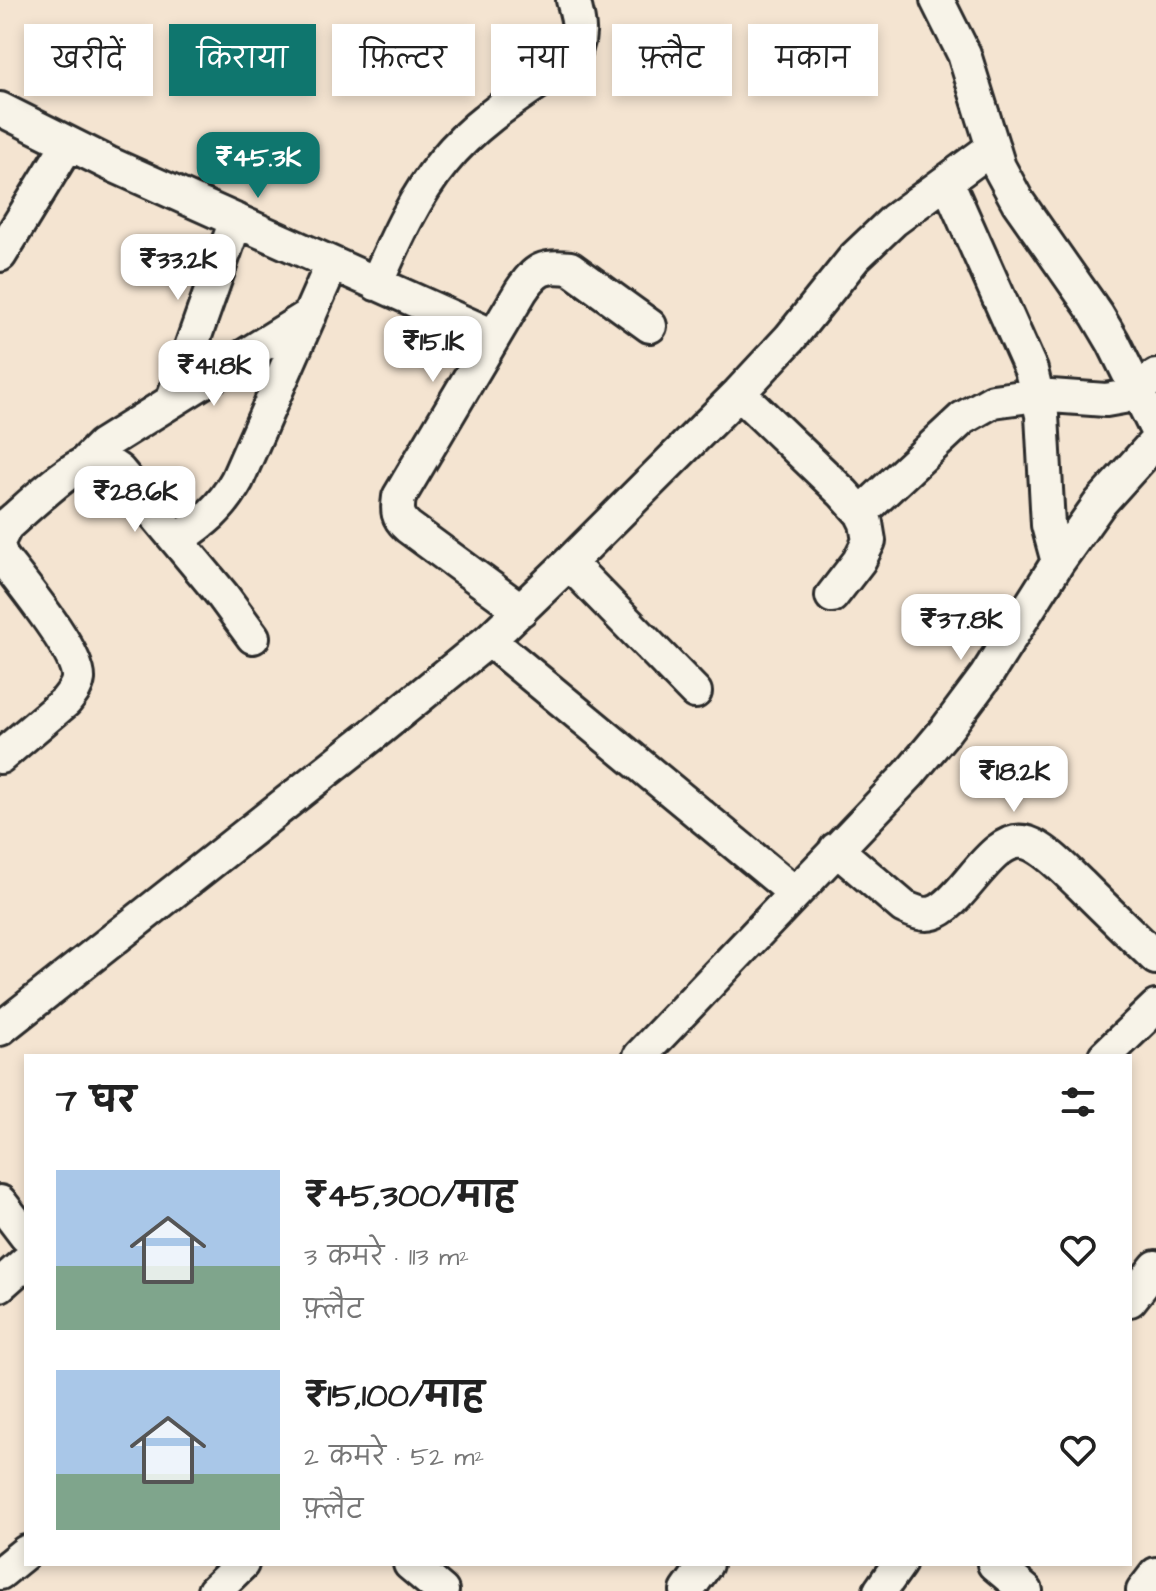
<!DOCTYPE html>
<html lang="hi">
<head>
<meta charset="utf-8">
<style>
  :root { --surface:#fff; --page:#f6f6f6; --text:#222; --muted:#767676; --accent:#0f766e }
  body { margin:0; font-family:"Architects Daughter","Playpen Sans Deva",sans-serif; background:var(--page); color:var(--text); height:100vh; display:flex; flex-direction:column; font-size:30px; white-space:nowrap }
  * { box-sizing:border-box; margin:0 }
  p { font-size:26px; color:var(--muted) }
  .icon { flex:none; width:44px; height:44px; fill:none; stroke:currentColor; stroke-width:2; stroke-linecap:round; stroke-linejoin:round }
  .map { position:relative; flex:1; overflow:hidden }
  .drawer { position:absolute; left:24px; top:1054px; width:1108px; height:512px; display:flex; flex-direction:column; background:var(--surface); border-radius:0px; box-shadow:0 4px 12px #0003 }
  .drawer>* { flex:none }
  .top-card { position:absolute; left:24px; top:24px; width:1108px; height:72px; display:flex; gap:16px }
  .price { position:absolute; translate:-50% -68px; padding:0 18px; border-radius:16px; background:#fff; color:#222; font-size:26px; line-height:52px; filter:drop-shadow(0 2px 4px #0008) }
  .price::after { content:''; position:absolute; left:50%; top:48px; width:24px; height:18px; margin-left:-12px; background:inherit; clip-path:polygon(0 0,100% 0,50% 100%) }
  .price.selected { background:var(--accent); color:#fff }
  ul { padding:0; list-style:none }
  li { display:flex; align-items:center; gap:24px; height:200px; padding:0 32px }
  li span { display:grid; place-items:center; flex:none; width:224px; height:160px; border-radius:0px; color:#555 }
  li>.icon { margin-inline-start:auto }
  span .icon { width:96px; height:96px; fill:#fffc; stroke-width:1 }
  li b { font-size:34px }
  h2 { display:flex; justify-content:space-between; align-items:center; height:96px; padding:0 32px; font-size:34px }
  .chip { padding:0 28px; border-radius:0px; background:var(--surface); box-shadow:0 4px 12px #0003; font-size:28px; line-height:72px }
  .chip.selected { background:var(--accent); color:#fff }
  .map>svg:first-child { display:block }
</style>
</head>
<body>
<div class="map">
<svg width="1156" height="1591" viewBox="0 0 1156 1591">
  <rect width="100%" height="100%" fill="#f4e4d1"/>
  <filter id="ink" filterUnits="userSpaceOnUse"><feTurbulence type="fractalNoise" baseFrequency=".0125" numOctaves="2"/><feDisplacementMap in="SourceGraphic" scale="16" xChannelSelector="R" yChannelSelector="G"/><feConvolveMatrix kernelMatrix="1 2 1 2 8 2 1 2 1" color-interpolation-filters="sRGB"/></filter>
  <g filter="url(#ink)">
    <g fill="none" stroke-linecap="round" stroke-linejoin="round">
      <defs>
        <path id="minor" d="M937,0L964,54L999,167L1018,202L1097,315L1113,342L1156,429
          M0,109L108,163L494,336
          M0,255L68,144
          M376,284C395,241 414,197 444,161C477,120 525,92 568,62C584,40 580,24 573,0
          M739,393L843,493L861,513L866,523L869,541L859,561L832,596
          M172,401L236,220
          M86,461L102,445L310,315
          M861,513L963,418L993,401L1037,395L1106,400L1123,397L1136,391L1156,376
          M0,538L6,526L15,518C30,505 78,459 96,460C105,460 112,466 119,471L223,596L253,637
          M177,540C204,522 221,509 237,480L332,264
          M0,551L1,556C19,580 80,653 78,679C77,688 71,694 66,701L0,757
          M1058,562L1100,503L1156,441
          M569,563L695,692
          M521,610L408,527C397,517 397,511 399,497L521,291C536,269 543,265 570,268L650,326
          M489,640L795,893
          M836,849L904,907C913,911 923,916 933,913C964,904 992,831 1028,843C1046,849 1067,872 1081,885C1106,910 1131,934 1156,958
          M0,1029L381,728L489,640L569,563L739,393L790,338L855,257L894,220L993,147
          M640,1056L909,774L945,731L986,676L1058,562L1048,525L1042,415L1031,370L947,181
          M1105,1056L1156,1007
          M0,1202L26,1236
          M0,1285L26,1262
          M1130,1300L1156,1267
          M410,1564L442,1591
          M994,1564L1026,1591
          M0,1573L26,1552
          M214,1591L242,1564
          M687,1591L706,1564
          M880,1591L899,1564
          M1143,1591L1156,1574"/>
      </defs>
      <use href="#minor" stroke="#2b2b2b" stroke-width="38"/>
      <use href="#minor" stroke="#f7f3e8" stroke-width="32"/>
    </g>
  </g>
</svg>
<b class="price selected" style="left:258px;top:200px">₹45.3K</b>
<b class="price" style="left:178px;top:302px">₹33.2K</b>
<b class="price" style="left:433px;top:384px">₹15.1K</b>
<b class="price" style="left:214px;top:408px">₹41.8K</b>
<b class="price" style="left:135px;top:534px">₹28.6K</b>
<b class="price" style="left:961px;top:662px">₹37.8K</b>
<b class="price" style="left:1014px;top:814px">₹18.2K</b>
<div class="top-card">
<a class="chip">खरीदें</a>
<a class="chip selected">किराया</a>
<a class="chip">फ़िल्टर</a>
<a class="chip">नया</a>
<a class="chip">फ़्लैट</a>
<a class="chip">मकान</a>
</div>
<section class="drawer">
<h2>7 घर<svg class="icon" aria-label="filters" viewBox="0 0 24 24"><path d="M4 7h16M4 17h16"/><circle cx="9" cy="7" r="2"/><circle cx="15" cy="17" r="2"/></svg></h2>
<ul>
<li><span style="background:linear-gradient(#a9c7e8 60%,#7fa58c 0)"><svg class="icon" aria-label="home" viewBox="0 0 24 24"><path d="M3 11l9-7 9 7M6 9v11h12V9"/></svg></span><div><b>₹45,300/माह</b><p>3 कमरे · 113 m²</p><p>फ़्लैट</p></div><svg class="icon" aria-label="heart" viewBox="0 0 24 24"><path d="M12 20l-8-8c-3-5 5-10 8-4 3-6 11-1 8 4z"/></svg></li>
<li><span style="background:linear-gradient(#a9c7e8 65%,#7fa58c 0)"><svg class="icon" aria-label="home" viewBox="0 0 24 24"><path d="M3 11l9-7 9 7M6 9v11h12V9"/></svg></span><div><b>₹15,100/माह</b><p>2 कमरे · 52 m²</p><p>फ़्लैट</p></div><svg class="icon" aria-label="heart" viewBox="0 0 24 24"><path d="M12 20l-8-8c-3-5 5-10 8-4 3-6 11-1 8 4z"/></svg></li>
</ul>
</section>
</div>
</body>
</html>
